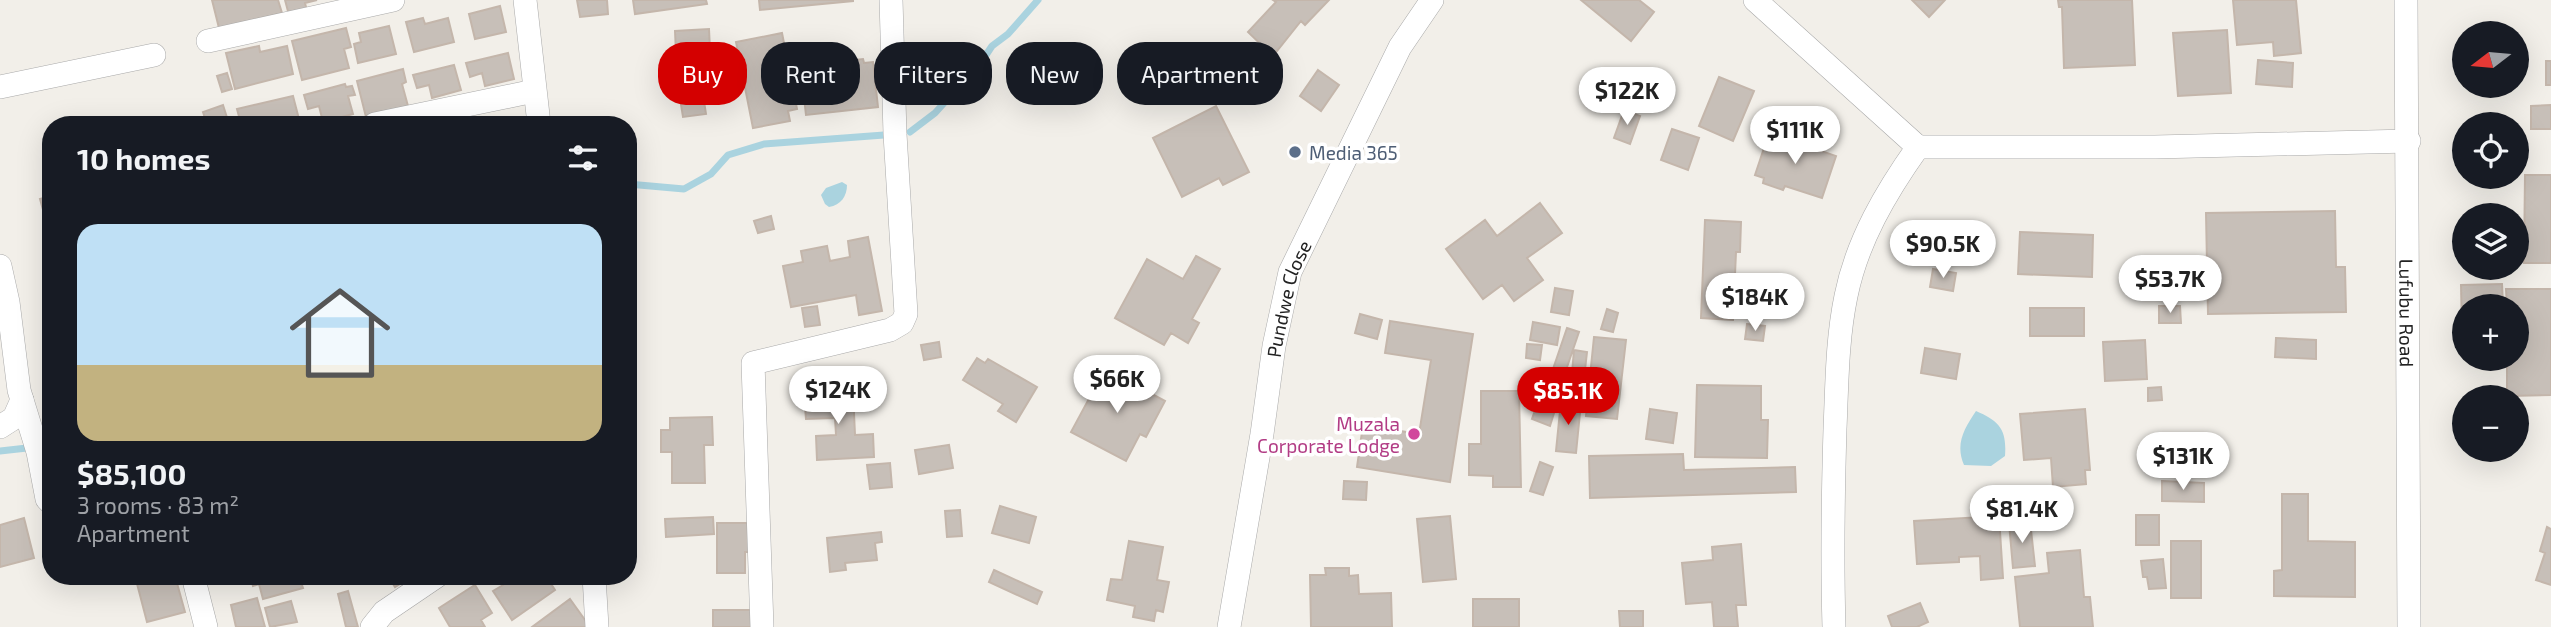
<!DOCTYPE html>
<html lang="en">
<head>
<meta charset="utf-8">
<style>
  :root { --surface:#171b24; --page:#242831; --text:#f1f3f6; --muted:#9ea1a6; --accent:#d40000 }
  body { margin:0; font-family:"Exo 2",sans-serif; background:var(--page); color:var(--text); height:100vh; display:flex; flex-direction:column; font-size:26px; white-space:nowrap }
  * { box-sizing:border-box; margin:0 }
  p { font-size:23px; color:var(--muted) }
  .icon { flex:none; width:38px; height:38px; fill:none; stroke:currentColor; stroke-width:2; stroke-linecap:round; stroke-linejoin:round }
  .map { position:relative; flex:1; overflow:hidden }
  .side { position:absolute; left:42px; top:116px; width:595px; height:469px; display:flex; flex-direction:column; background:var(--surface); border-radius:28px; box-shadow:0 7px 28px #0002 }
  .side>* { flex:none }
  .top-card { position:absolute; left:658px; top:42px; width:665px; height:63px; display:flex; gap:14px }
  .needle { width:46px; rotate:254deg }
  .tools { position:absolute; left:2452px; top:21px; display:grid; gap:14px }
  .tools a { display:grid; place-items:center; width:77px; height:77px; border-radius:50%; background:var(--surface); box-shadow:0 7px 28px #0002; font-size:35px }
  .price { position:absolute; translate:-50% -60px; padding:0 16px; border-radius:24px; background:#fff; color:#222; font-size:23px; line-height:46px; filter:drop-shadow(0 2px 4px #0008) }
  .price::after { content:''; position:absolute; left:50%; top:42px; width:21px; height:16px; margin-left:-10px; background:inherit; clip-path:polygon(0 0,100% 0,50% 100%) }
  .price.on { background:var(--accent); color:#fff }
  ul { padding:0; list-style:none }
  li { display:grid; align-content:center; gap:14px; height:371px; padding:0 35px }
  li span { display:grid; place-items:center; height:217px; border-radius:21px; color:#555 }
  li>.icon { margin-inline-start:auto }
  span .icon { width:126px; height:126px; fill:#fffc; stroke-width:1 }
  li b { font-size:30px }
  h2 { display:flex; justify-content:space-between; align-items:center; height:84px; padding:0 35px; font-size:30px }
  .chip { padding:0 24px; border-radius:28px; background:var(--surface); box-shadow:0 7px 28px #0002; font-size:24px; line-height:63px }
  .chip.on { background:var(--accent); color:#fff }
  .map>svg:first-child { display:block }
</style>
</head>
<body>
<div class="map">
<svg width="2551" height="627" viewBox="0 0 2551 627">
  <rect width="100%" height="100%" fill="#f2efe9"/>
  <path fill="#aad3df" d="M842,182L847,185C847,196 841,205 829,207L825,204L821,195L826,188Z
    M1976,411C1999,421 2007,429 2005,456L1991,466L1964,465C1955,444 1964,429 1976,411Z"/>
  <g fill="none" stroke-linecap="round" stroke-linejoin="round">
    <path stroke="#aad3df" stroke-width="7" d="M910,132L935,113L982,61L992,46L1008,34L1038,0
      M628,184L684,189L711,174L728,155L764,144L884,135
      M0,451L27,448"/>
  </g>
  <path fill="#c7bfb8" stroke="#c4b6ab" stroke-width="2" d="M212,0H278L282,13L219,28Z
    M285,0H317L305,3L307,11L289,15Z
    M577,0H607L608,14L580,17Z
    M633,0H706L707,4L635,14Z
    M759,0H853V1L760,10Z
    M1273,0H1329L1305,25L1301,21L1273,56L1248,32L1276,2Z
    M1581,0H1639L1654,12L1631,41Z
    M1912,0H1945L1929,17Z
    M2058,0H2132L2135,65L2064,68L2062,7H2059Z
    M2233,0H2296L2301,53L2274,56L2273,42L2237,45Z
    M500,6L506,32L475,39L469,14Z
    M423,18L425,24L448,18L454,42L414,52L406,22Z
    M389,26L396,54L358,63L354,44L361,42L359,33Z
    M346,28L351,47L344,49L349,68L302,80L292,41Z
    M709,29L710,51L676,53L675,31Z
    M2227,30L2231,93L2178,96L2173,33Z
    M782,33L797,109L788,111L790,121L753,128L736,42Z
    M259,46L260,52L287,46L293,74L235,89L226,53Z
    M508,53L514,79L485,86L482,73L470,77L466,63Z
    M697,58L706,114L683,117L674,61Z
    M863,59L864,63L873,62L878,107L806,115L801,70L807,69L806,64L825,62V67L846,65V61Z
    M2258,60L2293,63L2292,87L2256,84Z
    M2546,61H2551V85H2546Z
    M454,65L461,90L432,98L429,85L417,88L413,75Z
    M403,69L406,82L402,84L408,106L366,117L357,81Z
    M1318,70L1339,85L1321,111L1300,96Z
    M227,73L232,89L222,92L217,76Z
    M1719,77L1754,91L1733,141L1699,126Z
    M345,84L346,87L352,86L355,95L348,96L353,114L323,122L319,106L308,109L304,95Z
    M293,96L300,123L241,124L237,109Z
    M223,105L229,124H207L203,112Z
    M2551,105V129H2531V106Z
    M1216,106L1249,172L1223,185L1219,178L1182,197L1153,138Z
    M1624,110L1640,116L1630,144L1614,138Z
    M320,119L321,124H305V122Z
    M1672,129L1699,138L1688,170L1661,160Z
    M1769,133L1836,156L1822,198L1785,186L1783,190L1763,183L1764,178L1755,175Z
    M2525,175H2551V263H2524Z
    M51,196V235H50L40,199Z
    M1540,203L1562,233L1527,258L1543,280L1514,301L1502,285L1483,299L1446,249L1485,220L1497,236Z
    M2335,211L2336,267H2345L2346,312L2208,314L2206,213Z
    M771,216L774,229L758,233L754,221Z
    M1705,220L1741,222L1740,252H1736L1733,320L1701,318Z
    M2020,232L2093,235L2092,277L2018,274Z
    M868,237L882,311L859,315L856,295L791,307L783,266L803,262L801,251L827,246L830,261L850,257L848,241Z
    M1196,256L1220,269L1192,319L1199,323L1188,343L1171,333L1164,345L1115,318L1147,259L1183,279Z
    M1933,269L1956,273L1953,291L1930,287Z
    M2502,284L2503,306H2464L2462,329L2461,285Z
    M1555,288L1573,291L1569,315L1551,312Z
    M2506,289H2551V395L2507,396V359H2516V306H2507Z
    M817,306L820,325L805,327L802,308Z
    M2159,306H2180L2181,323H2159Z
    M2030,308H2084V336H2030Z
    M1607,309L1618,313L1613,332L1601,329Z
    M1360,314L1382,320L1377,339L1355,333Z
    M1390,321L1473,334L1450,482L1357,467L1363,425L1419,434L1431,360L1385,353Z
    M1533,322L1560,327L1557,345L1530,340Z
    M1747,324L1765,326L1763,341L1745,339Z
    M1567,328L1579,332L1565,373L1553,369Z
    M1594,337L1626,340L1617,419L1586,416Z
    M2276,338L2316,340V359L2275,357Z
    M2145,340L2147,379L2105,381L2103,342Z
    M939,342L941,357L924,360L921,345Z
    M1527,344L1542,345L1540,360L1526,358Z
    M1925,348L1960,354L1956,379L1921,373Z
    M1574,350L1587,352L1583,387L1571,385Z
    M977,358L985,363L988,359L1037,387L1016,422L998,411L1003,404L963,380Z
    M1105,369L1165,401L1146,437L1140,434L1126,461L1071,432Z
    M1546,379L1563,384L1550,426L1532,419Z
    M1697,385L1761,386V420H1768L1767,458L1695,457Z
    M2161,387L2162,400L2148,401V388Z
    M853,391L855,435L873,434L874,457L817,460L816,436L836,435L835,418L806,419L804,393Z
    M1481,391H1519L1521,487H1493V476L1469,475V444H1481Z
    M1561,401L1581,403L1576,453L1556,451Z
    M1650,409L1677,413L1673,443L1646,439Z
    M2085,409L2090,470H2085L2086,484L2053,487L2051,458L2024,460L2020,414Z
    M712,417L713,445H704L705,483H672V452H661V430H670V418Z
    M949,445L953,468L919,474L915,450Z
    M1683,454L1684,470L1795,467L1796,492L1590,498L1589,456Z
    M1540,462L1553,467L1543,495L1530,491Z
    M890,463L892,487L870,489L867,465Z
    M1344,481L1367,482L1366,500L1343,499Z
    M2162,481L2204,483V502L2162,501Z
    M2282,494H2308V541L2355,542V597L2274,596V571L2282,570Z
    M1000,506L1036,517L1029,543L992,533Z
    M960,510L962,536L947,537L945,511Z
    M2136,515H2159V545H2136Z
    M1450,516L1456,579L1423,582L1417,519Z
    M1999,516L2003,578L1981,580L1980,556L1959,557V562L1917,564L1914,521Z
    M713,517L714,534L666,537L665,519Z
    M24,518L34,558L0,567V525Z
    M2030,521L2035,566L2013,568L2009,523Z
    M717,523H755V552H745V573H717Z
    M2547,527L2551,529V585L2536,580L2545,553L2540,551Z
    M881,532L882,542L875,543L877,560L845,563L846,570L830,572L827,538Z
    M1129,541L1163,547L1157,580L1169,582L1163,612L1156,610L1154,621L1133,617L1135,606L1107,600L1111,579L1122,580Z
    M2171,541H2201V598H2171Z
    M1741,544L1746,605H1736L1738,627H1714L1712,602L1686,604L1682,563L1713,560L1712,547Z
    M2080,550L2084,597H2090L2093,627H2020L2015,577L2049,573L2047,553Z
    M2163,559L2166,588L2149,589L2147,577H2143L2141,561Z
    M1325,568H1349V576L1358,575L1359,594L1391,593L1392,627H1311L1310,575H1326Z
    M994,570L1042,592L1037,604L989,582Z
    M135,576H175L185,612L147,622Z
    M250,576H299L303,588L263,599L259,584L253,586Z
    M388,576H412L395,587Z
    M503,576H546L555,590L512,620L493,591L503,585L499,579Z
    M475,585L492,613L481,620L485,627H450L439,608Z
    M348,591L358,627H346L338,594Z
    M257,598L265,627H236L231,605Z
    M570,599L590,627H532Z
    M1473,599H1519V627H1473Z
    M291,601L297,622L270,627L265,608Z
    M1920,603L1928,622L1917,627H1892L1888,616Z
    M713,610H753V627H713Z
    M1619,611H1643V627H1620Z"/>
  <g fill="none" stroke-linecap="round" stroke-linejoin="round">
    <defs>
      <g id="street">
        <path d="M525,0L539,124"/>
        <path d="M1755,0L1918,147"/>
        <path id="s1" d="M2406,0L2409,627"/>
        <path d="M208,41L393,0"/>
        <path d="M0,87L154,55"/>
        <path d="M375,124L534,91"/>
        <path d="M1918,147H2155L2409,141"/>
        <path d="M0,266L8,302L19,390L22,400L14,418L0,427"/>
        <path d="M22,400L38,452L47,499L51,503"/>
        <path d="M193,576L206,627"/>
        <path d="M594,576L597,627"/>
        <path d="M372,627L384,612L437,576"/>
        <path d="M762,627L753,363L890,330L902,323L906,314L895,134L891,0"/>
        <path id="s2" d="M1229,627L1262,434L1274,346L1290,272L1400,47L1432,0"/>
        <path d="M1834,627C1832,561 1833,495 1835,429C1837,384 1837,339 1846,296C1857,241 1886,192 1918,147"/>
      </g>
    </defs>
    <use href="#street" stroke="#a9a9a9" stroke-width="24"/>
    <use href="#street" stroke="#fff" stroke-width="23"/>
  </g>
  <circle fill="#5c6f8a" stroke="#fff" stroke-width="2.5" cx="1295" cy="152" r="7"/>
  <circle fill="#d1479c" stroke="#fff" stroke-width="2.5" cx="1414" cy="434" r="7"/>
  <g text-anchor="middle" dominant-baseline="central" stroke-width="7" stroke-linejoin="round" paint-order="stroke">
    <g font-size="19" fill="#4e5e75" stroke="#fff" text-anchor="start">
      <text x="1309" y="152">Media 365</text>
    </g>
    <g font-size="19" fill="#222" stroke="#fff">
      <text stroke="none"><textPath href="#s2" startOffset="334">Pundwe Close</textPath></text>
      <text stroke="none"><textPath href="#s1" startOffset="313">Lufubu Road</textPath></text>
    </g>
    <g font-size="19" fill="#b23c85" stroke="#fff" text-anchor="end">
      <text x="1400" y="423">Muzala<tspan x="1400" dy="22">Corporate Lodge</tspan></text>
    </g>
  </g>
</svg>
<div class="tools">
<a><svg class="needle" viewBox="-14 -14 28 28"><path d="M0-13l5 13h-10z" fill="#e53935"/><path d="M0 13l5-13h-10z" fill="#9ea1a6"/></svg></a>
<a><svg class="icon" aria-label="locate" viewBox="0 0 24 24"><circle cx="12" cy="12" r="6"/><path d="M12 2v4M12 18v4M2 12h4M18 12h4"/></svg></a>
<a><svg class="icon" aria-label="layers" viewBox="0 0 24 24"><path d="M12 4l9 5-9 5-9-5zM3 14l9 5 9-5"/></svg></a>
<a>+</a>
<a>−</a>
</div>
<b class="price" style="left:1627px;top:127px">$122K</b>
<b class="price" style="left:1795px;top:166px">$111K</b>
<b class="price" style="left:1943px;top:280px">$90.5K</b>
<b class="price" style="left:2170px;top:315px">$53.7K</b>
<b class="price" style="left:1755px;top:333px">$184K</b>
<b class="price" style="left:1117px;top:415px">$66K</b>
<b class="price" style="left:838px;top:426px">$124K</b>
<b class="price on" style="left:1568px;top:427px">$85.1K</b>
<b class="price" style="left:2183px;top:492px">$131K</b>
<b class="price" style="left:2022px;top:545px">$81.4K</b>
<div class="top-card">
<a class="chip on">Buy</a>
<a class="chip">Rent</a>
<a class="chip">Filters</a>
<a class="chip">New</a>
<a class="chip">Apartment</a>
</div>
<section class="side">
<h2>10 homes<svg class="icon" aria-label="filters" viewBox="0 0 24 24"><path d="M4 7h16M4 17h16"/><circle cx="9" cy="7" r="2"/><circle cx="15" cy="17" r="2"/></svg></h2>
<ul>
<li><span style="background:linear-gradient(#bfe0f5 65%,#c2b280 0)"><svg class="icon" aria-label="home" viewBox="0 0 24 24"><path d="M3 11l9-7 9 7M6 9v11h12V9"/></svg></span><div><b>$85,100</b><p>3 rooms · 83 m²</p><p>Apartment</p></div></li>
</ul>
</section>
</div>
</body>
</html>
